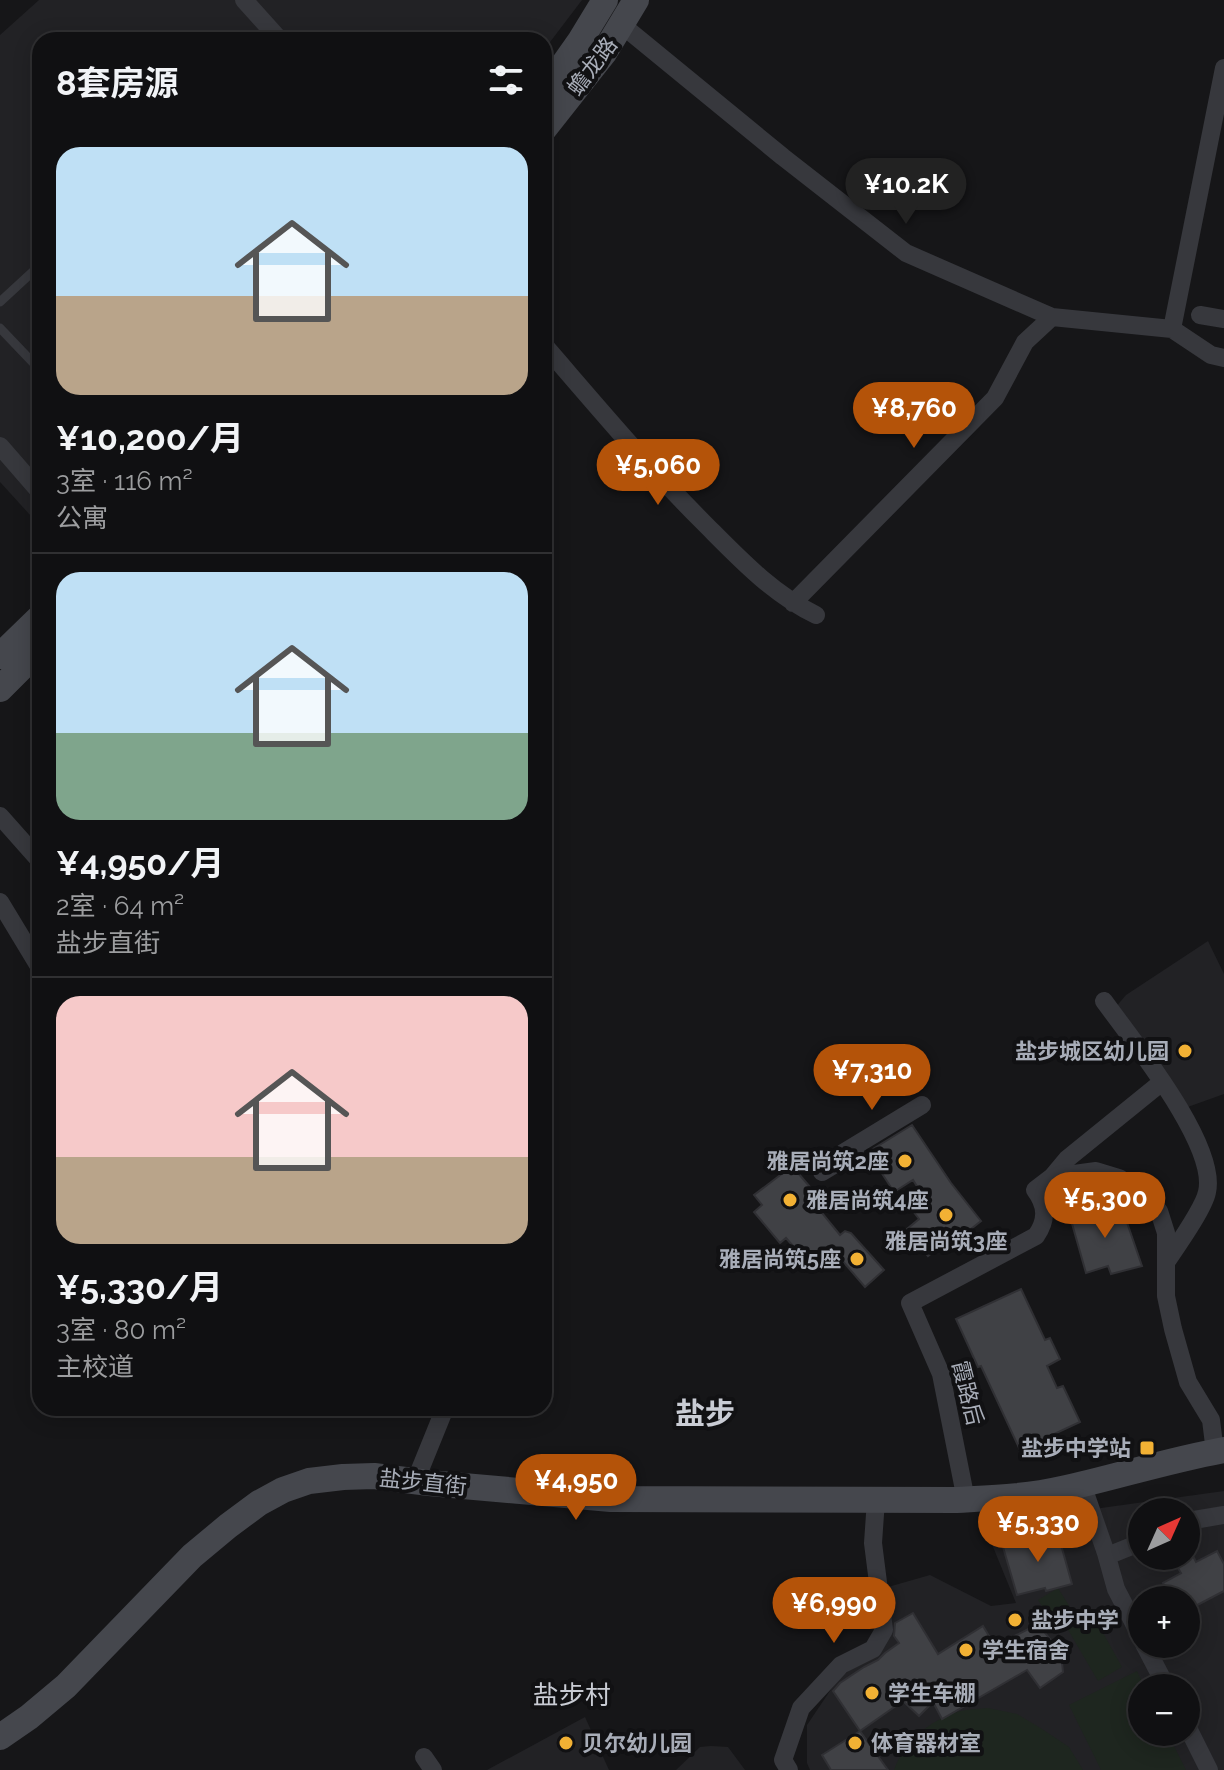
<!DOCTYPE html>
<html lang="zh">
<head>
<meta charset="utf-8">
<style>
  :root { --surface:#101012; --page:#1e1e20; --text:#f1f3f6; --muted:#9c9d9f; --line:#303032; --accent:#b45309 }
  body { margin:0; font-family:Raleway,"Noto Sans SC",sans-serif; background:var(--page); color:var(--text); height:100vh; display:flex; flex-direction:column; font-size:30px; white-space:nowrap }
  * { box-sizing:border-box; margin:0 }
  p { font-size:26px; color:var(--muted) }
  .icon { flex:none; width:44px; height:44px; fill:none; stroke:currentColor; stroke-width:2; stroke-linecap:round; stroke-linejoin:round }
  .map { position:relative; flex:1; overflow:hidden }
  .side { position:absolute; left:32px; top:32px; width:520px; height:1384px; display:flex; flex-direction:column; background:var(--surface); border-radius:24px; box-shadow:0 4px 20px #0003,0 0 0 2px var(--line) }
  .side>* { flex:none }
  .needle { width:52px; rotate:45deg }
  .fabs { position:absolute; left:1128px; top:1498px; display:grid; gap:16px }
  .fabs a { display:grid; place-items:center; width:72px; height:72px; border-radius:50%; background:var(--surface); box-shadow:0 4px 20px #0003,0 0 0 2px var(--line); font-size:40px }
  .price { position:absolute; translate:-50% -68px; padding:0 18px; border-radius:28px; background:var(--accent); color:#fff; font-size:26px; line-height:52px; filter:drop-shadow(0 2px 4px #0008) }
  .price::after { content:''; position:absolute; left:50%; top:48px; width:24px; height:18px; margin-left:-12px; background:inherit; clip-path:polygon(0 0,100% 0,50% 100%) }
  .price.current { background:#222; color:#fff }
  ul { padding:0; list-style:none }
  li { display:grid; align-content:center; gap:16px; height:424px; padding:0 24px }
  li+li { border-top:2px solid var(--line) }
  li span { display:grid; place-items:center; height:248px; border-radius:24px; color:#555 }
  li>.icon { margin-inline-start:auto }
  span .icon { width:144px; height:144px; fill:#fffc; stroke-width:1 }
  li b { font-size:34px }
  h2 { display:flex; justify-content:space-between; align-items:center; height:96px; padding:0 24px; font-size:34px }
  .map>svg:first-child { display:block }
</style>
</head>
<body>
<div class="map">
<svg width="1224" height="1770" viewBox="0 0 1224 1770">
  <rect width="100%" height="100%" fill="#161618"/>
  <path fill="#222225" fill-rule="evenodd" d="M39,0H582L544,50V40H40V526L0,482V35Z
    M1208,941L1224,974V1094L1185,1108L1115,1008L1126,995Z
    M1224,1491V1770H810L807,1763V1725L836,1682L889,1635L888,1587L930,1575L991,1606L1016,1603L991,1542L1036,1517ZM1142,1512H1186V1556H1142ZM1142,1600H1186V1644H1142ZM1142,1688H1186V1732H1142Z
    M585,1717L609,1770H487Z
    M711,1746L728,1747L745,1770H676L700,1747Z"/>
  <path fill="#1e261f" d="M1058,1588L1073,1612L1053,1624L1038,1600Z
    M1092,1613L1122,1667L1098,1681L1067,1628Z
    M1137,1671L1145,1688H1142V1732H1167L1186,1770H1101L1069,1705Z
    M988,1708L1017,1714L1042,1729L1069,1747L1083,1770H894C904,1742 929,1721 957,1712C967,1709 978,1709 988,1708Z"/>
  <path fill="#404145" stroke="#303034" stroke-width="2" d="M912,1125L951,1183L981,1221L947,1248L944,1243L928,1256L907,1229L919,1219L913,1211L926,1201L913,1180L894,1192L868,1152Z
    M792,1166L828,1208L822,1213L840,1235L845,1231L851,1233L884,1270L865,1287L840,1258L836,1262L832,1259L828,1264L824,1259L818,1265L810,1256L805,1260L786,1238L780,1243L754,1212L762,1205L754,1195Z
    M1074,1208L1123,1211L1142,1266L1111,1274L1108,1266L1086,1273L1071,1220L1076,1219Z
    M1021,1289L1045,1340L1050,1338L1060,1359L1047,1366L1057,1388L1063,1386L1080,1422L1020,1450L981,1366L978,1367L956,1319Z
    M1056,1527L1072,1584L1046,1591L1045,1588L1017,1595L1003,1547L1044,1536L1042,1531Z
    M1217,1551L1224,1564V1591L1186,1611V1600H1172L1163,1583L1181,1573L1171,1556H1193L1196,1562Z
    M913,1613L938,1654L983,1626L995,1646L1038,1624L1061,1653L1063,1672L1040,1688L1027,1670L942,1719L933,1702L919,1716L903,1701L860,1731L833,1691L840,1683L864,1667L878,1660L885,1653L899,1643L894,1636L895,1623Z
    M860,1731L888,1770H831L822,1755Z"/>
  <g fill="none" stroke-linecap="round" stroke-linejoin="round">
    <path stroke="#37383d" stroke-width="9" d="M0,302L40,265
      M0,328L40,370"/>
    <path stroke="#37383d" stroke-width="18" d="M244,0L280,40
      M622,25L783,157L906,253L1052,317L1172,329L1211,355L1224,358
      M1200,315L1224,319
      M1172,329L1224,68
      M544,345C596,405 647,466 703,522C738,557 771,593 816,615
      M0,446L40,492
      M793,603L995,398L1025,342L1052,317
      M0,816L40,861
      M0,902L40,968
      M1104,1001C1132,1040 1218,1145 1207,1192C1204,1208 1177,1246 1167,1261
      M843,1153L922,1105
      M822,1172L855,1152
      M1052,1177L1067,1159L1162,1082
      M415,1482L445,1408
      M1082,1484L1106,1553L1116,1589L1142,1639
      M966,1500L941,1374L910,1303L1036,1236C1048,1219 1046,1205 1035,1190L1052,1177L1096,1171L1119,1178L1141,1193L1159,1211L1166,1233V1296L1173,1329L1188,1382L1211,1420L1215,1452
      M1186,1524L1194,1520L1224,1515
      M1107,1556L1142,1542
      M1144,1644L1167,1688
      M1186,1724L1209,1770
      M424,1757L433,1770
      M789,1770L783,1760L801,1708L841,1665L873,1649L884,1630L873,1543L876,1500"/>
    <path stroke="#45474d" stroke-width="26" d="M544,92L580,41L605,0
      M544,129L604,53L636,0
      M0,656L40,617
      M0,689L40,649
      M0,1737L29,1717L66,1686L192,1556L228,1526L259,1503L283,1490L309,1481L343,1477L374,1476L429,1483L611,1499L957,1500C992,1498 1027,1497 1062,1489C1116,1477 1169,1460 1224,1450"/>
  </g>
  <g fill="#f2b134" stroke="#111113" stroke-width="3">
    <circle cx="1185" cy="1051" r="8"/>
    <circle cx="905" cy="1161" r="8"/>
    <circle cx="790" cy="1200" r="8"/>
    <circle cx="946" cy="1215" r="8"/>
    <circle cx="857" cy="1259" r="8"/>
    <rect x="1139" y="1440" width="16" height="16" rx="4"/>
    <circle cx="1015" cy="1620" r="8"/>
    <circle cx="966" cy="1650" r="8"/>
    <circle cx="872" cy="1693" r="8"/>
    <circle cx="566" cy="1743" r="8"/>
    <circle cx="855" cy="1743" r="8"/>
  </g>
  <g text-anchor="middle" dominant-baseline="central" stroke-width="8" stroke-linejoin="round" paint-order="stroke">
    <g font-size="22" fill="#a8adb8" stroke="#111113">
      <text transform="translate(592 66) rotate(-53)">蟾龙路</text>
      <text transform="translate(968 1393) rotate(76)">霞路后</text>
      <text transform="translate(423 1482) rotate(6)">盐步直街</text>
    </g>
    <g font-size="22" font-weight="bold" fill="#a8adb8" stroke="#111113" text-anchor="start">
      <text x="1169" y="1051" text-anchor="end">盐步城区幼儿园</text>
      <text x="889" y="1161" text-anchor="end">雅居尚筑2座</text>
      <text x="806" y="1200">雅居尚筑4座</text>
      <text x="946" y="1241" text-anchor="middle">雅居尚筑3座</text>
      <text x="841" y="1259" text-anchor="end">雅居尚筑5座</text>
      <text x="1131" y="1448" text-anchor="end">盐步中学站</text>
      <text x="1031" y="1620">盐步中学</text>
      <text x="982" y="1650">学生宿舍</text>
      <text x="888" y="1693">学生车棚</text>
      <text x="582" y="1743">贝尔幼儿园</text>
      <text x="871" y="1743">体育器材室</text>
    </g>
    <g font-size="26" fill="#c9ccd4" stroke="#111113">
      <text x="572" y="1695">盐步村</text>
    </g>
    <g font-size="30" font-weight="bold" fill="#c9ccd4" stroke="#111113">
      <text x="705" y="1413">盐步</text>
    </g>
  </g>
</svg>
<div class="fabs">
<a><svg class="needle" viewBox="-14 -14 28 28"><path d="M0-13l5 13h-10z" fill="#e53935"/><path d="M0 13l5-13h-10z" fill="#9c9d9f"/></svg></a>
<a>+</a>
<a>−</a>
</div>
<b class="price current" style="left:906px;top:226px">¥10.2K</b>
<b class="price" style="left:914px;top:450px">¥8,760</b>
<b class="price" style="left:658px;top:507px">¥5,060</b>
<b class="price" style="left:872px;top:1112px">¥7,310</b>
<b class="price" style="left:1105px;top:1240px">¥5,300</b>
<b class="price" style="left:576px;top:1522px">¥4,950</b>
<b class="price" style="left:1038px;top:1564px">¥5,330</b>
<b class="price" style="left:834px;top:1645px">¥6,990</b>
<section class="side">
<h2>8套房源<svg class="icon" aria-label="filters" viewBox="0 0 24 24"><path d="M4 7h16M4 17h16"/><circle cx="9" cy="7" r="2"/><circle cx="15" cy="17" r="2"/></svg></h2>
<ul>
<li><span style="background:linear-gradient(#bfe0f5 60%,#b9a48a 0)"><svg class="icon" aria-label="home" viewBox="0 0 24 24"><path d="M3 11l9-7 9 7M6 9v11h12V9"/></svg></span><div><b>¥10,200/月</b><p>3室 · 116 m²</p><p>公寓</p></div></li>
<li><span style="background:linear-gradient(#bfe0f5 65%,#7fa58c 0)"><svg class="icon" aria-label="home" viewBox="0 0 24 24"><path d="M3 11l9-7 9 7M6 9v11h12V9"/></svg></span><div><b>¥4,950/月</b><p>2室 · 64 m²</p><p>盐步直街</p></div></li>
<li><span style="background:linear-gradient(#f6c9c9 65%,#b9a48a 0)"><svg class="icon" aria-label="home" viewBox="0 0 24 24"><path d="M3 11l9-7 9 7M6 9v11h12V9"/></svg></span><div><b>¥5,330/月</b><p>3室 · 80 m²</p><p>主校道</p></div></li>
</ul>
</section>
</div>
</body>
</html>
